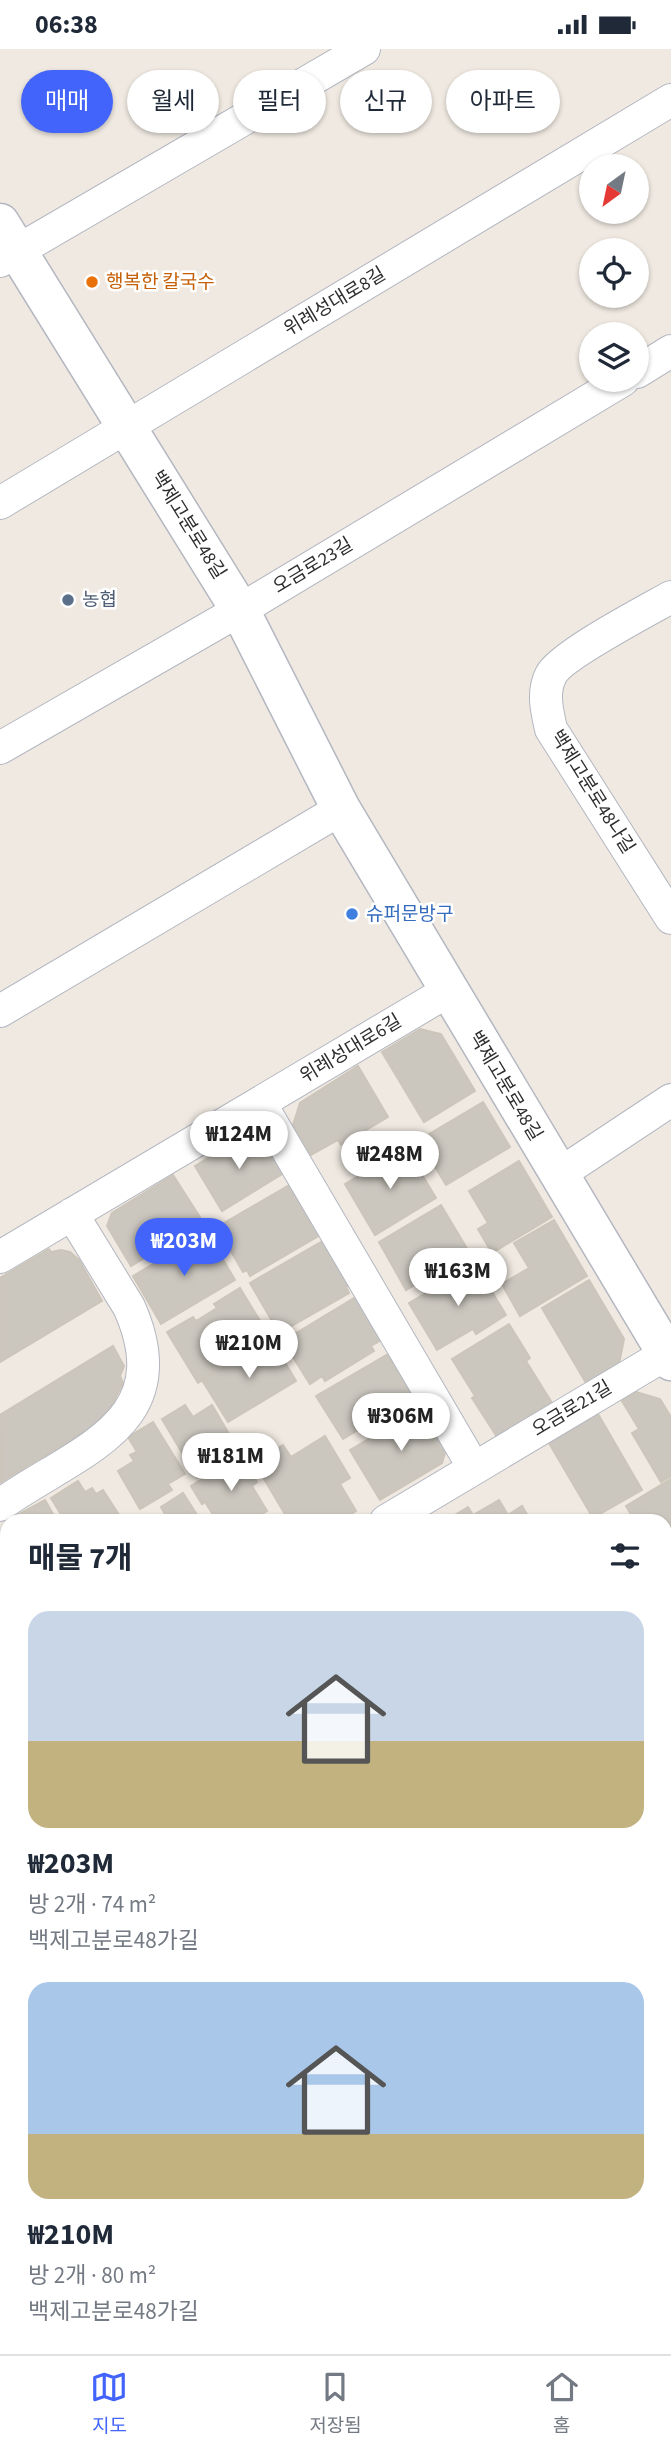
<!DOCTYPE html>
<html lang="ko">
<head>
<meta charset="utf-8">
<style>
  :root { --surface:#fff; --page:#f2f2f3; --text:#1f2937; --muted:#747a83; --line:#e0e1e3; --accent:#4264fb }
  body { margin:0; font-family:"Source Sans 3","Noto Sans KR",sans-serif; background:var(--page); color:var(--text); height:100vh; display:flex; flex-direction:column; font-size:26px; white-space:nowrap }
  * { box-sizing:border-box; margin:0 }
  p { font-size:23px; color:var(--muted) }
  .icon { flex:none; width:38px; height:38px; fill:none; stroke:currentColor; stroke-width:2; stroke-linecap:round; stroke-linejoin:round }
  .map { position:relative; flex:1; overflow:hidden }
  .drawer { position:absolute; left:0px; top:1465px; width:672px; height:842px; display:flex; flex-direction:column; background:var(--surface); border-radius:21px 21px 0 0; box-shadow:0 2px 5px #0004 }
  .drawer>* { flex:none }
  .guide { position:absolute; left:21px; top:21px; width:630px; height:63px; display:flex; gap:14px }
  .needle { width:46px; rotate:213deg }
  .tools { position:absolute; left:579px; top:105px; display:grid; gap:14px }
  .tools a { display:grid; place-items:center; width:70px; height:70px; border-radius:50%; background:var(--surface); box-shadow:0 2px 5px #0004; font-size:35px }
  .price { position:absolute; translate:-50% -60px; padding:0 16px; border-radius:24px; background:#fff; color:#222; font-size:23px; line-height:46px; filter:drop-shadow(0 2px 4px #0008) }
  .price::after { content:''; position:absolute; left:50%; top:42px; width:21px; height:16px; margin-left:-10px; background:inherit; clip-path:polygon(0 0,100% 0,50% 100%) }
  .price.selected { background:var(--accent); color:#fff }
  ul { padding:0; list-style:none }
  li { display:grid; align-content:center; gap:14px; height:371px; padding:0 28px }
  li span { display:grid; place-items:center; height:217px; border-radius:21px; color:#555 }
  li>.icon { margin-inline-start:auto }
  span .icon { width:126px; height:126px; fill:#fffc; stroke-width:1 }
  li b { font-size:30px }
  h2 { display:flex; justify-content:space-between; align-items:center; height:84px; padding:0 28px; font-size:30px }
  .pill { padding:0 24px; border-radius:32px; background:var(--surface); box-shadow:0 2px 5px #0004; font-size:24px; line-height:63px }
  .pill.selected { background:var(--accent); color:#fff }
  .status { display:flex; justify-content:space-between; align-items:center; height:49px; padding:0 35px; background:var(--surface); direction:ltr }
  .status svg { height:19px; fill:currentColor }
  .tab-bar { display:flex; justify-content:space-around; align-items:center; height:98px; border-top:2px solid var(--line); background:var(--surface); font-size:19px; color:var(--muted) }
  .tab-bar a { display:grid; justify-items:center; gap:4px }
  .tab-bar .selected { color:var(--accent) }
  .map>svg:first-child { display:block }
</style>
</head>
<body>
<div class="status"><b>06:38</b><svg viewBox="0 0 49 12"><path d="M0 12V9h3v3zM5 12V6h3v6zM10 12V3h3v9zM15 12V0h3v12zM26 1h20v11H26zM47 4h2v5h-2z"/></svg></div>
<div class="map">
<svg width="671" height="2305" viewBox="0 0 671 2305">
  <rect width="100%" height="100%" fill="#efe9e1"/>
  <path fill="#b6e59e" d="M171,2300H225L216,2305H174Z"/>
  <path fill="#cbc7bf" stroke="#cbc5ba" stroke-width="2" d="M420,980L441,985L475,1042L424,1073L382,1003Z
    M358,1017L388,1068L341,1096L338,1091L311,1106L293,1076L300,1054Z
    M483,1053L510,1098L446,1136L419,1091Z
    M241,1089L267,1094L284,1124L222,1162L195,1117Z
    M406,1099L436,1149L375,1186L345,1135Z
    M519,1112L552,1168L492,1204L478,1180L488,1174L469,1142Z
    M173,1126L203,1173L131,1217L107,1177L112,1164Z
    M293,1134L320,1186L250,1227L247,1221L243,1223L217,1178Z
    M441,1156L469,1203L406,1241L379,1193Z
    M554,1171L587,1227L520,1267L502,1235L529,1219L514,1194Z
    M207,1183L235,1231L161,1275L133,1227Z
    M326,1190L352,1235L346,1238L349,1244L283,1282L280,1277L276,1279L250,1234Z
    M49,1200L51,1203L61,1201L70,1203L79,1211L102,1252L0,1313V1229Z
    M475,1215L506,1266L476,1285L473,1280L437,1301L409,1254Z
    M589,1231L624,1290L619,1315L586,1334L542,1259Z
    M240,1239L271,1290L198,1334L167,1283L193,1268L196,1272L217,1259L214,1255Z
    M359,1246L385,1289L371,1297L374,1302L325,1332L322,1327L310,1335L283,1292Z
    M509,1275L530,1309L526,1312L552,1354L497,1388L472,1349L475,1347L452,1310Z
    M271,1290L296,1332L228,1373L202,1331Z
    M113,1297L124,1317L120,1327L123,1334L105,1370L1,1433L0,1366Z
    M388,1305L413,1348L343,1390L316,1347Z
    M636,1343L660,1350L671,1368V1427L661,1433L632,1384L639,1380L622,1352Z
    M185,1356L193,1368L212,1356L240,1404L197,1429L162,1370Z
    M422,1358L447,1397L442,1414L380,1451L350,1401Z
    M598,1365L642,1441L593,1469L549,1394Z
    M153,1373L185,1425L168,1435L172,1441L140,1460L118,1422L134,1412L130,1406L137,1403L128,1388Z
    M325,1387L350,1429L340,1435L356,1462L340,1472H289L254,1413L283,1396L291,1408Z
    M240,1406L257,1433L252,1437L267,1462L251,1472H217L205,1453L202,1455L191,1437Z
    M671,1430V1526L665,1530V1472H635L626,1457Z
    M78,1432L85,1443L92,1439L96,1445L103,1441L123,1472H65L51,1449Z
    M183,1444L201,1472H158L166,1467L161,1458Z
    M45,1451L57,1472H11L10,1470Z
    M499,1451L508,1466L522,1457L531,1472H445L468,1458L473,1466Z
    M7,1515V1593L0,1580V1519Z
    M667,1575L671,1582V1662L665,1665V1577Z
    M7,1670V1718L0,1723V1674Z
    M671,1676V1719L665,1709V1680Z
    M665,1729L671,1739V1775L665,1778Z
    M7,1733V1788L0,1792V1737Z
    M7,1791V1828L0,1816V1795Z
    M666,1819L671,1827V1901L665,1891Z
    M6,1846L7,1889L0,1893V1849Z
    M7,1899V1945L0,1949V1903Z
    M670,1925L671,1928V2016L665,2006V1928Z
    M7,1955V2000L0,2004V1960Z
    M671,2069V2092L665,2082V2072Z
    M0,2078L7,2089V2097L0,2101Z
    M7,2106V2167L0,2171V2110Z
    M665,2108L671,2117V2164L665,2167Z
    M671,2213V2271L665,2275V2217Z
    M7,2219V2300H50L40,2305H5L0,2296V2223Z
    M84,2300H136L139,2305H88Z
    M435,2300H580L583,2305H435L433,2301Z"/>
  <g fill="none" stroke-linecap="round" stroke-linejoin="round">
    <defs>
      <path id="street" d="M0,212L364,0
        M637,323L671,302
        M0,454L671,51
        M671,548C648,561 560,607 551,626C542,643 547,662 551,680L671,869
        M0,699L240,561L623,331
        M0,962L341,760
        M260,1054L474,1419
        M558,1126L671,1051
        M0,1208L448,942
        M0,1456C75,1402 182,1376 129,1258L72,1165
        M386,1472L671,1302
        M665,1552L671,1548
        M0,1620L7,1631
        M665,1798L671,1795
        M0,2043L7,2055
        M665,2045L671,2041
        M0,2192L7,2188
        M150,2300L153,2305
        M233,2305L243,2300"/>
      <path id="secondary" d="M0,174L240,561L341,760L671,1312"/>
    </defs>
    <use href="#street" stroke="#b4b7c1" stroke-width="34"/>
    <use href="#secondary" stroke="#b4b7c1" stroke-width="41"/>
    <use href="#street" stroke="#fff" stroke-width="32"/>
    <use href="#secondary" stroke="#fff" stroke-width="38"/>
  </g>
  <circle fill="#e8710a" stroke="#fff" stroke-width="2.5" cx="92" cy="233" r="7"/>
  <circle fill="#5c6f8a" stroke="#fff" stroke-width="2.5" cx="68" cy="551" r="7"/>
  <circle fill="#3f7fe0" stroke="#fff" stroke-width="2.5" cx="352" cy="865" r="7"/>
  <g text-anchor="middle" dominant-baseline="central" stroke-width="5" stroke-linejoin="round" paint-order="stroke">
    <g font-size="19" fill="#c56008" stroke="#fff" text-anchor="start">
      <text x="106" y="233">행복한 칼국수</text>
    </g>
    <g font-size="19" fill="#2e2e2e" stroke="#fff">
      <text transform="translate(335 253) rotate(-31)">위례성대로8길</text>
      <text transform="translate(188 476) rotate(58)">백제고분로48길</text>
      <text transform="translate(313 517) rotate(-31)">오금로23길</text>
      <text transform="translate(592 743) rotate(58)">백제고분로48나길</text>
      <text transform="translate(351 1000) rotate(-31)">위례성대로6길</text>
      <text transform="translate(505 1037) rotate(59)">백제고분로48길</text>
      <text transform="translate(572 1360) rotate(-31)">오금로21길</text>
    </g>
    <g font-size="19" fill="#4e5e75" stroke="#fff" text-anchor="start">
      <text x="82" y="551">농협</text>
    </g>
    <g font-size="19" fill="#366cbe" stroke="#fff" text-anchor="start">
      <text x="366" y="865">슈퍼문방구</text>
    </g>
  </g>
</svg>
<div class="tools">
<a><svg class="needle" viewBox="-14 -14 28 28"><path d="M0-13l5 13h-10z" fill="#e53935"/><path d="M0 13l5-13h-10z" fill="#747a83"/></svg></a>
<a><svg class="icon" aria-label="locate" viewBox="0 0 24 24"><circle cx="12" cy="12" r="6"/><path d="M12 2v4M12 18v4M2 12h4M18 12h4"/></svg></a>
<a><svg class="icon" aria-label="layers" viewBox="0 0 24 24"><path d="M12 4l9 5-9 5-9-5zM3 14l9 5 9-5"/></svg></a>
</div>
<b class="price" style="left:239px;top:1122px">₩124M</b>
<b class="price" style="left:390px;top:1142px">₩248M</b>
<b class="price selected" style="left:184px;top:1229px">₩203M</b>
<b class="price" style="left:458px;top:1259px">₩163M</b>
<b class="price" style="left:249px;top:1331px">₩210M</b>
<b class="price" style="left:401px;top:1404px">₩306M</b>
<b class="price" style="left:231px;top:1444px">₩181M</b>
<div class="guide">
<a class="pill selected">매매</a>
<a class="pill">월세</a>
<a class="pill">필터</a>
<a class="pill">신규</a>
<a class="pill">아파트</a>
</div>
<section class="drawer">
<h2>매물 7개<svg class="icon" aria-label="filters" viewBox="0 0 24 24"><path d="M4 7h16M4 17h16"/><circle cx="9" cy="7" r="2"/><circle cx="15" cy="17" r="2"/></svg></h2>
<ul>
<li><span style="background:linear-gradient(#c9d6e8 60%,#c2b280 0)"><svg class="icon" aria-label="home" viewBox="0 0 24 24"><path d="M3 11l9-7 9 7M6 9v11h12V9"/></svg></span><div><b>₩203M</b><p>방 2개 · 74 m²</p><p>백제고분로48가길</p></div></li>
<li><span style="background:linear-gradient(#a9c7e8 70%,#c2b280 0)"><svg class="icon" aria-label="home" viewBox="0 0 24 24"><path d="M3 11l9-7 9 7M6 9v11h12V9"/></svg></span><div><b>₩210M</b><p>방 2개 · 80 m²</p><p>백제고분로48가길</p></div></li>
</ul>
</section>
</div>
<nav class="tab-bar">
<a class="selected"><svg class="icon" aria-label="map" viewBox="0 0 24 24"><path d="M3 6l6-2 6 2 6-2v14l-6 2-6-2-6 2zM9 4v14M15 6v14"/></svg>지도</a>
<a><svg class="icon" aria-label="saved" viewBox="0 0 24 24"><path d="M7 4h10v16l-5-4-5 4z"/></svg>저장됨</a>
<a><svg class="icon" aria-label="home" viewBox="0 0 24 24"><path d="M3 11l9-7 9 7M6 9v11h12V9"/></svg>홈</a>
</nav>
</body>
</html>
